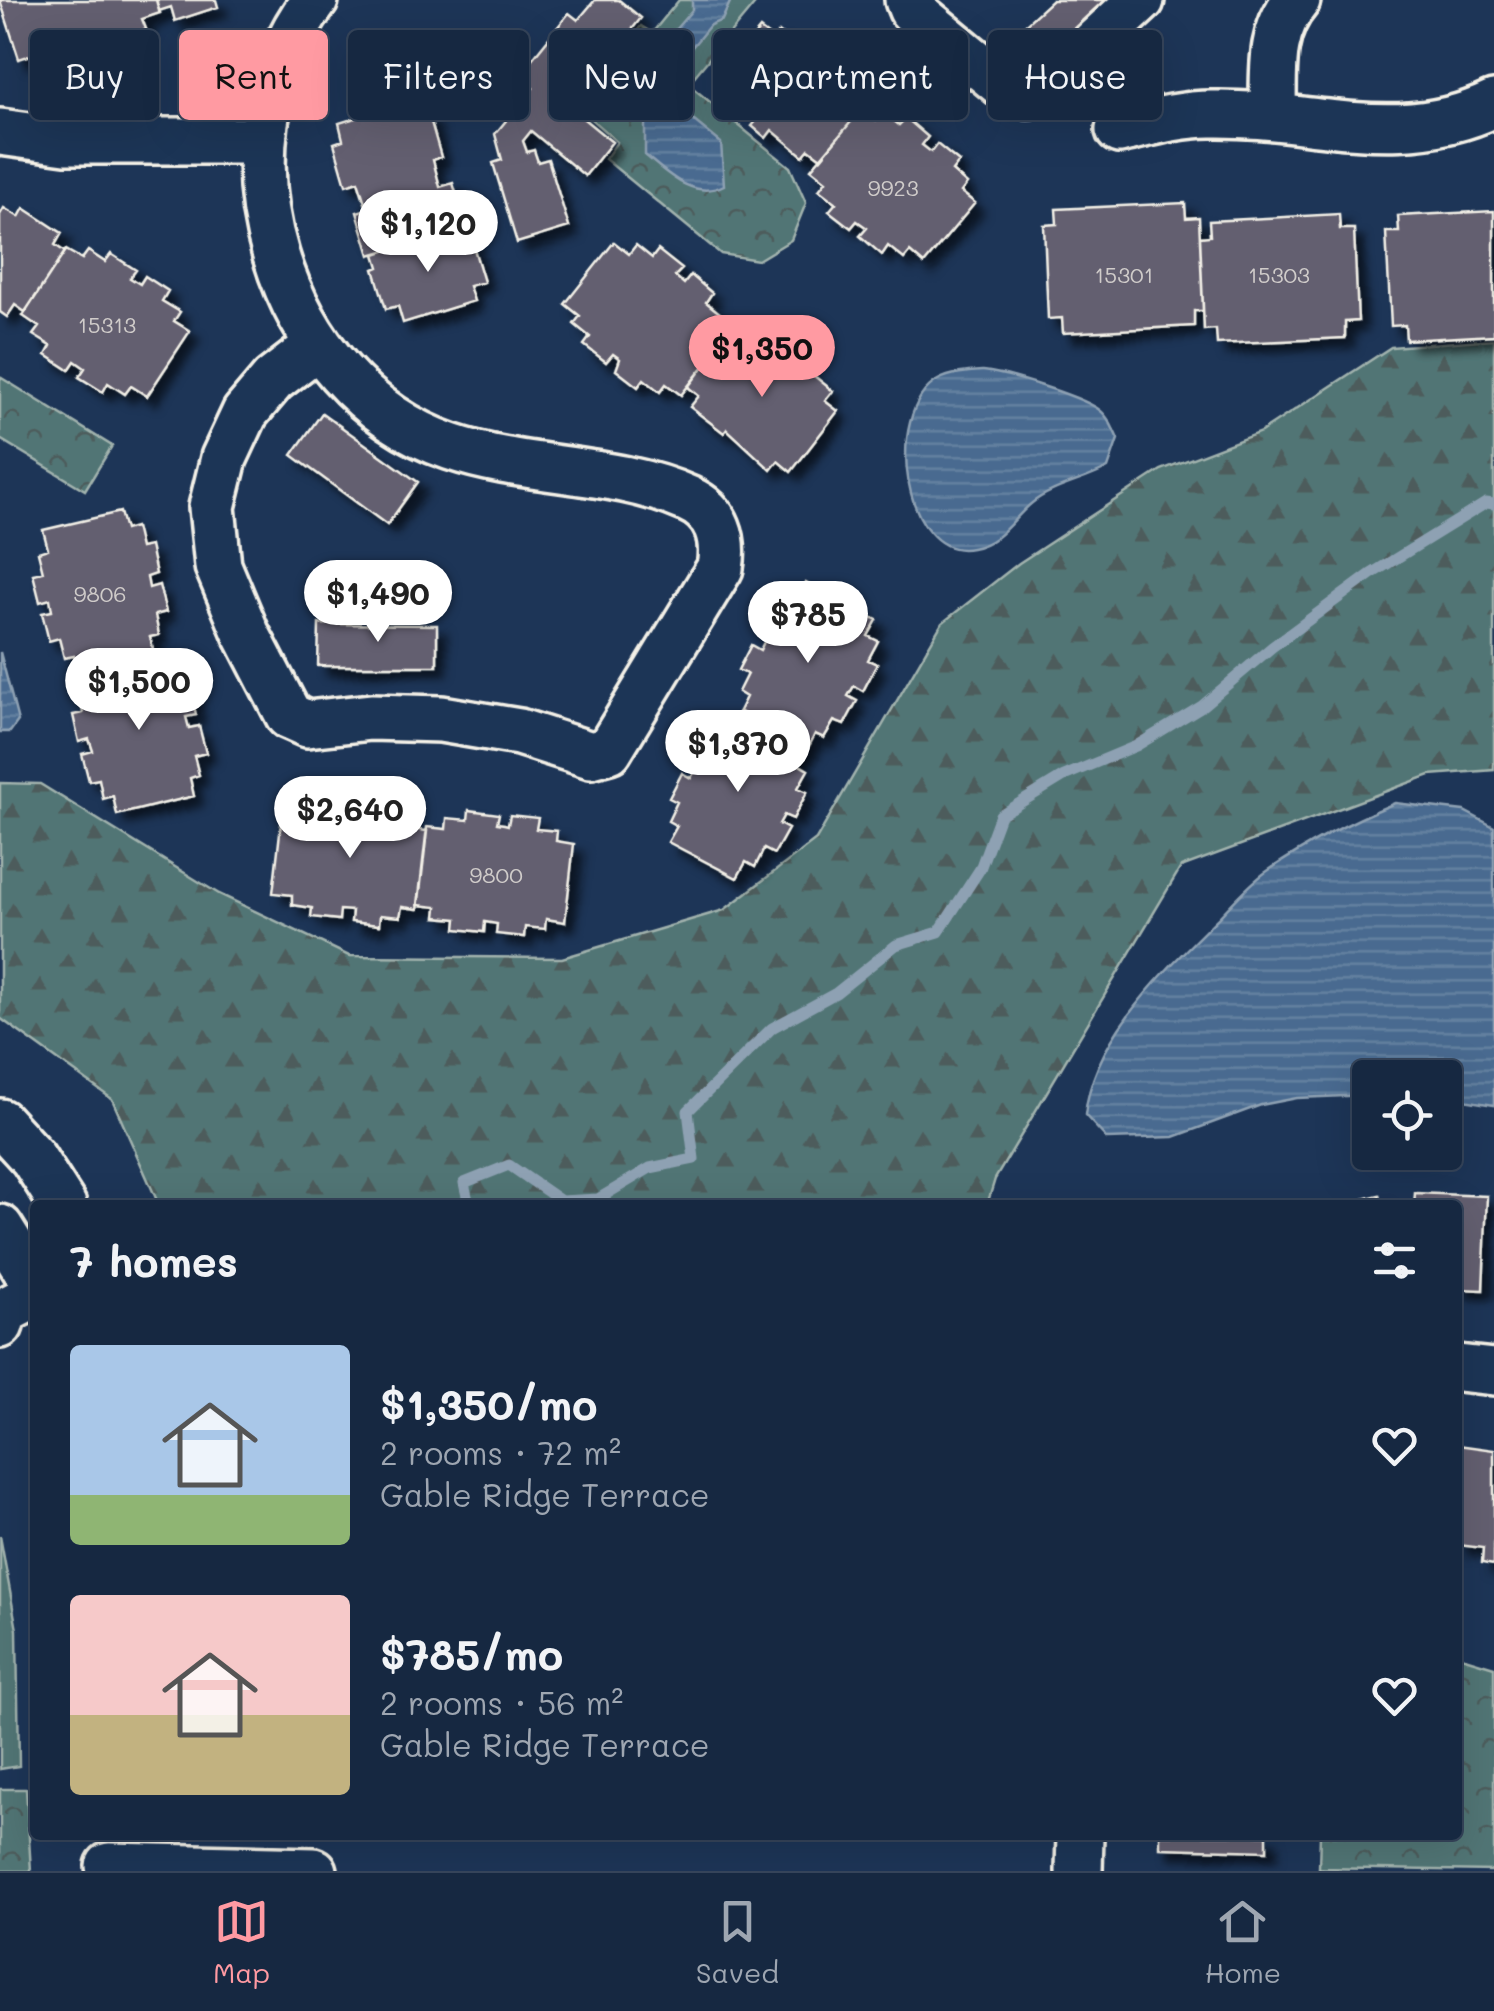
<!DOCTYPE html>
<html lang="en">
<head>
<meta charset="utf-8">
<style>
  :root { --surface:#162841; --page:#1f3048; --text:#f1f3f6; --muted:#9ea6b1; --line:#35445a; --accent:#ff9aa2 }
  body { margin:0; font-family:Mali,sans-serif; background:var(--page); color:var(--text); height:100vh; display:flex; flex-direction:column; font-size:38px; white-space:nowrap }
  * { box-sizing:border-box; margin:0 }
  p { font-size:32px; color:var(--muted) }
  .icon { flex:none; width:55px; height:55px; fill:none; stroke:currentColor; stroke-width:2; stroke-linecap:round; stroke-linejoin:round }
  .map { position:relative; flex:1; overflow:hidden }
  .sheet { position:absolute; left:30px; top:1200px; width:1432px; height:640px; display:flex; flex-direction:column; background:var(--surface); border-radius:10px; box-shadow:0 10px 40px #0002,0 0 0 2px var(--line) }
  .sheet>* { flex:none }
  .hud { position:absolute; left:30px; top:30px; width:1435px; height:90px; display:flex; gap:20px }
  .controls { position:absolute; left:1352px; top:1060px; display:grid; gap:20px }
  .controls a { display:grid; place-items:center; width:110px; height:110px; border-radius:10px; background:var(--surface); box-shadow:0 10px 40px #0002,0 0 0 2px var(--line); font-size:50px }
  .price { position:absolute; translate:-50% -85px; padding:0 22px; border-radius:35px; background:#fff; color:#222; font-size:32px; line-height:65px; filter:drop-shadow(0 2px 5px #0008) }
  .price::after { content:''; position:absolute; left:50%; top:60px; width:30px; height:22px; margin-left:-15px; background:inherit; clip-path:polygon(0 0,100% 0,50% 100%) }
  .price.active { background:var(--accent); color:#111 }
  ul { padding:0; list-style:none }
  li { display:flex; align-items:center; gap:30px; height:250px; padding:0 40px }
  li span { display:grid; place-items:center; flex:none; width:280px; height:200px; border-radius:10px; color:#555 }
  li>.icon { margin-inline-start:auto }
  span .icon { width:120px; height:120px; fill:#fffc; stroke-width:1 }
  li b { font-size:42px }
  h2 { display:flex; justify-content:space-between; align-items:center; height:120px; padding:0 40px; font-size:42px }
  .pill { padding:0 35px; border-radius:10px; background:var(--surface); box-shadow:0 10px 40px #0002,0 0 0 2px var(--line); font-size:35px; line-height:90px }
  .pill.active { background:var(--accent); color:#111 }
  .menu { display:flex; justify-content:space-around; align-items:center; height:140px; border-top:2px solid var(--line); background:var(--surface); font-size:28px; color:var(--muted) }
  .menu a { display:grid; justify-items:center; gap:5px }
  .menu .active { color:var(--accent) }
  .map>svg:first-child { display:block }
</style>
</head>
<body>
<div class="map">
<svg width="1494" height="1871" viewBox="0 0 1494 1871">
  <defs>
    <pattern id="forest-firs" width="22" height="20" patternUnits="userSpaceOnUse" patternTransform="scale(2.5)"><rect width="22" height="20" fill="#517575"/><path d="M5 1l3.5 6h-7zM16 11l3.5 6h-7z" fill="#4d5c5b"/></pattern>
    <pattern id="park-crowns" width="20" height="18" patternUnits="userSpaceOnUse" patternTransform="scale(2.5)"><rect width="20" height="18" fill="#517575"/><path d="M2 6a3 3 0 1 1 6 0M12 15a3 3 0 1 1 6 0" fill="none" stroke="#4d5c5b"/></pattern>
    <pattern id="water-rules" width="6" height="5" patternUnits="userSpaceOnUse" patternTransform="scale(2.5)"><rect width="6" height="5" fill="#4a6b90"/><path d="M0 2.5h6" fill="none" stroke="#6581a0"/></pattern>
    <filter id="shadow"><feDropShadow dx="9" dy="9" stdDeviation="5" flood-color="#0009"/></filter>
  </defs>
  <rect width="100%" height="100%" fill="#1d3557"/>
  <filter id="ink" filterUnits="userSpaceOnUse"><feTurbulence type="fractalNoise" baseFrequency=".01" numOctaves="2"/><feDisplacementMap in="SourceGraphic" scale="20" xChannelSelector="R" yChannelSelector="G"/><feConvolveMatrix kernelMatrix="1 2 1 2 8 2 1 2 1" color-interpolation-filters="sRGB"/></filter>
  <g filter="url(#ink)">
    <path fill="#517575" stroke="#a2b3ae" stroke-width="2.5" d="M0,1536L17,1630L19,1766L0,1769Z"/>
    <path fill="url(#forest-firs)" stroke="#a2b3ae" stroke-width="2.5" d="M1494,339V770L1430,775L1181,867L995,1179L987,1205H159L112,1099L0,1018V783L40,784L219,894L349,956L562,958L724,910L816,840L942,623L1019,563L1161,470L1261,432L1391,347Z"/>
    <path fill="url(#park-crowns)" stroke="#a2b3ae" stroke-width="2.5" d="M679,0H758L688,84L790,167L806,203L791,240L758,260L721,254L605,159L617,142L583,112L623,64L616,57L641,26L652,33Z
      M0,377L112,446L85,490L0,439Z
      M1458,1656L1494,1667V1871L1319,1868L1320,1835H1458Z
      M0,1789H26L31,1871H0Z"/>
    <path fill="url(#water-rules)" stroke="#8ea1b3" stroke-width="2.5" d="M692,0H731L722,20L710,25L688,52L669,37L692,10Z
      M669,111H682L721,143L724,185C694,201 667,173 645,155V120L664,117Z
      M983,371C1005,373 1088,398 1102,412C1110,419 1113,429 1118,439L1108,468C1085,481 1053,486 1032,503C1012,519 1001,543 972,548C904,562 882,413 938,380C951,373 968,372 983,371Z
      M0,652L18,721L10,732H0Z
      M1395,803L1464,811L1494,827V1105L1445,1097V1078H1370V1095L1297,1098L1261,1105L1174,1137L1107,1139L1085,1115C1093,1037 1164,972 1216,920C1232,904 1248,885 1266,872C1307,844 1349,822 1395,803Z"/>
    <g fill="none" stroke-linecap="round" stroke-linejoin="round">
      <path stroke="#8ea1b3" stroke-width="11" d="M469,1205L464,1183L509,1165L561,1201L598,1199L650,1168L694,1159L688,1111L772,1028L836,993L896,945L939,932L980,869L1000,815L1064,776L1136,746L1202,706L1272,647L1371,574L1486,503L1494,504"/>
    </g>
    <path fill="#635f70" stroke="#f4f1e8" stroke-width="2.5" filter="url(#shadow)" d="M0,0H156L160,13L142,19L146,29L125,36L129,45L100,54L97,45L86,48L89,58L63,67L60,56L40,62L37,53L19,59Z
      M156,0H216L218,7L175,21L171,7L159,11Z
      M595,0H619L641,18L610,57L618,64L587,101L578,94L568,106L612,142L585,176L531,131L523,141L527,152L534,150L538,162L548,159L569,227L517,243L493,163L502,160L495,134L533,88L519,75L569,13L578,20Z
      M1052,0H1114L1048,61L1019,30Z
      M760,29L773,39L779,32L854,95L848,101L860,111L821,158L809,149L803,156L772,130L766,138L752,126L758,119L728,93L734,86L721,76Z
      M413,100L419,118L429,115L441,157L433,160L440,187L453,183L466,226L370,255L357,212L367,209L358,181L346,185L334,143L343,140L339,123Z
      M862,109L876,121L883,112L899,125L906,118L928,137L922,145L931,152L937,144L959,162L952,171L967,184L961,192L975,203L924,264L910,252L904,259L888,246L882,255L860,236L867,228L857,221L851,228L829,211L836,203L819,190L826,181L811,169Z
      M1185,203L1186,218L1199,217L1203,311H1194V326L1063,333L1062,318L1048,319L1044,225L1057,224L1056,209Z
      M4,208L19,217L24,208L62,233L55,245L65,252L25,312L15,305L7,317L0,312V215Z
      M1494,211V335L1406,340L1405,325L1391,326L1386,232H1399L1398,216Z
      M1339,214L1340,229H1354L1358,321L1345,322V338L1217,344L1216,329L1204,330L1200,237L1210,236L1209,221Z
      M455,229L459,242L471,239L484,282L469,286L474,301L403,323L398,306L386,309L374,269L379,267L375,254Z
      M614,242L629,254L636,245L652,258L658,250L682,269L675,276L684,284L691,275L712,293L706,302L722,315L716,322L730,333L681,395L666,384L660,392L644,379L638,387L616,370L620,359L613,354L606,362L584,345L590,337L574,324L580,316L565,304Z
      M66,250L82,259L88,251L105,262L111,254L136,270L130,278L140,284L145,276L168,291L162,301L180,312L174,321L190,331L147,396L131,386L125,394L108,383L103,392L79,377L85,368L75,361L69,370L46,355L51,346L33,335L39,327L23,316Z
      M751,327L787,355L780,364L790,372L798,363L833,391L825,401L838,411L791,472L778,461L771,470L727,429L724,433L690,407L699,396L688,387L732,330L742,338Z
      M322,413L418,482L387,525L292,455Z
      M120,512L125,530L135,527L140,548L150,546L156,574L147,577L149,588L159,585L166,612L155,615L159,635L150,637L154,654L77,672L74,656L64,658L59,638L49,641L42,613L52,611L50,599L40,602L33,574L43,572L38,552L48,549L43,530Z
      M806,583L877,620L868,636L878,641L868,660L877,664L863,691L854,686L848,696L857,701L844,725L834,721L824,738L815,734L808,748L739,711L746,697L738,692L747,674L738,670L751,645L760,650L766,638L757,634L770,609L779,614L789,595L798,599Z
      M319,624L437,625V666H318Z
      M160,652L164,670L175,668L180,688L189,686L196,715L186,717L189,728L199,726L206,753L194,756L199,775L190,778L194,796L117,815L113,796L103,799L99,779L89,781L82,754L93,751L89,739L79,742L73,715L83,713L78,692L87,690L83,671Z
      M739,711L808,747L798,764L808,770L798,788L807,792L793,819L784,815L779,824L788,829L774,854L764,849L755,867L746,862L737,878L668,842L677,826L668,821L677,802L669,798L682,773L691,778L697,767L688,762L701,738L709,742L719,723L728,728Z
      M325,798L354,801L353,811L364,813L365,803L393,806L392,817L412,819L411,829L427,831L418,909L402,907L400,917L380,915L379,925L351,922L352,911L340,910L339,920L311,917L312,908L292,905V895L273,893L282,815L301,816L302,805L323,808Z
      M469,810L499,814L497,823L504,824L508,825L510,815L538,818L536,829L557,831L556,841L574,844L565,922L546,919L545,929L525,927L524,937L496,934L497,924L485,922L484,932L456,929L457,919L436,917L437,907L418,905L427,827L446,829L447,818L468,820Z
      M1415,1193L1487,1196L1483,1290L1458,1289V1205H1414Z
      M1379,1195L1382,1205H1339Z
      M1458,1445L1494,1450V1565L1482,1563L1483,1548L1458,1545Z
      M1160,1835H1267V1851L1160,1848Z"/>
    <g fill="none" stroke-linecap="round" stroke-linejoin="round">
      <defs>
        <path id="minor" d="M315,0C204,145 277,388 451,447C527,473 614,466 688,499C718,512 725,539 720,568L609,750L591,755L519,732L441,719L371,717L307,724L289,716L246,633L218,566L212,507L224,458L245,413L273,380L317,346
          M908,0L912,10L1008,89L1028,95L1048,86L1141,0
          M1273,116C1274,75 1268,33 1297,0
          M1119,130C1149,123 1180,114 1211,114C1311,112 1399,150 1494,104
          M0,132L66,141H259
          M0,1122L33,1158L63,1205
          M0,1228L35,1284
          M0,1325L4,1311L35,1295
          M1458,1368L1494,1372
          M109,1866L314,1871
          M1079,1871L1080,1835"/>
      </defs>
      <use href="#minor" stroke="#f4f1e8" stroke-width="52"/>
      <use href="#minor" stroke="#1d3557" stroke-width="45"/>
    </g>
  </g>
  <g text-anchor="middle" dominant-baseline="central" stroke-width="9" stroke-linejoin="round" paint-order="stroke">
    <g font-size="22" fill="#d0ccca">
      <text x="893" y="187">9923</text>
      <text x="1124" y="274">15301</text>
      <text x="1279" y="274">15303</text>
      <text x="107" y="324">15313</text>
      <text x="100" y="593">9806</text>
      <text x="496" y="874">9800</text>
    </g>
  </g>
</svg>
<div class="controls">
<a><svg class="icon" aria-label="locate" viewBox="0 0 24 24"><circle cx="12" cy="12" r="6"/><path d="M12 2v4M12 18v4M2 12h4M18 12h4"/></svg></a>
</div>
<b class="price" style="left:428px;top:275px">$1,120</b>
<b class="price active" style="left:762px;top:400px">$1,350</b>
<b class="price" style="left:378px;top:645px">$1,490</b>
<b class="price" style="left:808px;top:666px">$785</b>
<b class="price" style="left:139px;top:733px">$1,500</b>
<b class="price" style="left:738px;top:795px">$1,370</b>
<b class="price" style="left:350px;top:861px">$2,640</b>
<div class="hud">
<a class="pill">Buy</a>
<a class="pill active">Rent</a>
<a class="pill">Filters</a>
<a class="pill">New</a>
<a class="pill">Apartment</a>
<a class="pill">House</a>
</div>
<section class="sheet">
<h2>7 homes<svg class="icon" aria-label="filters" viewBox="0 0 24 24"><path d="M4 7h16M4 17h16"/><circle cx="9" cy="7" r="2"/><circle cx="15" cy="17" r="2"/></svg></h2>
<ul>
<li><span style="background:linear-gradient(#a9c7e8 75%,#8fb573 0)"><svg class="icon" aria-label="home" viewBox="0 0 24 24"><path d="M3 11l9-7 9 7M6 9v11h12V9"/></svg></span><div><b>$1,350/mo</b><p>2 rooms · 72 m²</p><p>Gable Ridge Terrace</p></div><svg class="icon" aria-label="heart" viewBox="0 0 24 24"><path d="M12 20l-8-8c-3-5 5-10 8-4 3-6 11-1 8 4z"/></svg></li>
<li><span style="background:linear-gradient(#f6c9c9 60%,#c2b280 0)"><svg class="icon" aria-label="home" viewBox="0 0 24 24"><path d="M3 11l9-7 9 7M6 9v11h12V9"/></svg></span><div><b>$785/mo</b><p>2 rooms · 56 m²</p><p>Gable Ridge Terrace</p></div><svg class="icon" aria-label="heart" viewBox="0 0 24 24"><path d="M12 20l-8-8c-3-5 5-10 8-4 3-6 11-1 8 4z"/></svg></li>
</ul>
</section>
</div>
<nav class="menu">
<a class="active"><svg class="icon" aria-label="map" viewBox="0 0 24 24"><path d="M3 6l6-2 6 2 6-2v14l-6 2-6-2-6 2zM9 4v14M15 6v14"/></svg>Map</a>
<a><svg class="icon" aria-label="saved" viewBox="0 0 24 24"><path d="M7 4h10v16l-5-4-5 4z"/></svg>Saved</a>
<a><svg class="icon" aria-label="home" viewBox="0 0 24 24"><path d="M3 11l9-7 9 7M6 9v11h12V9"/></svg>Home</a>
</nav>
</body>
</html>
